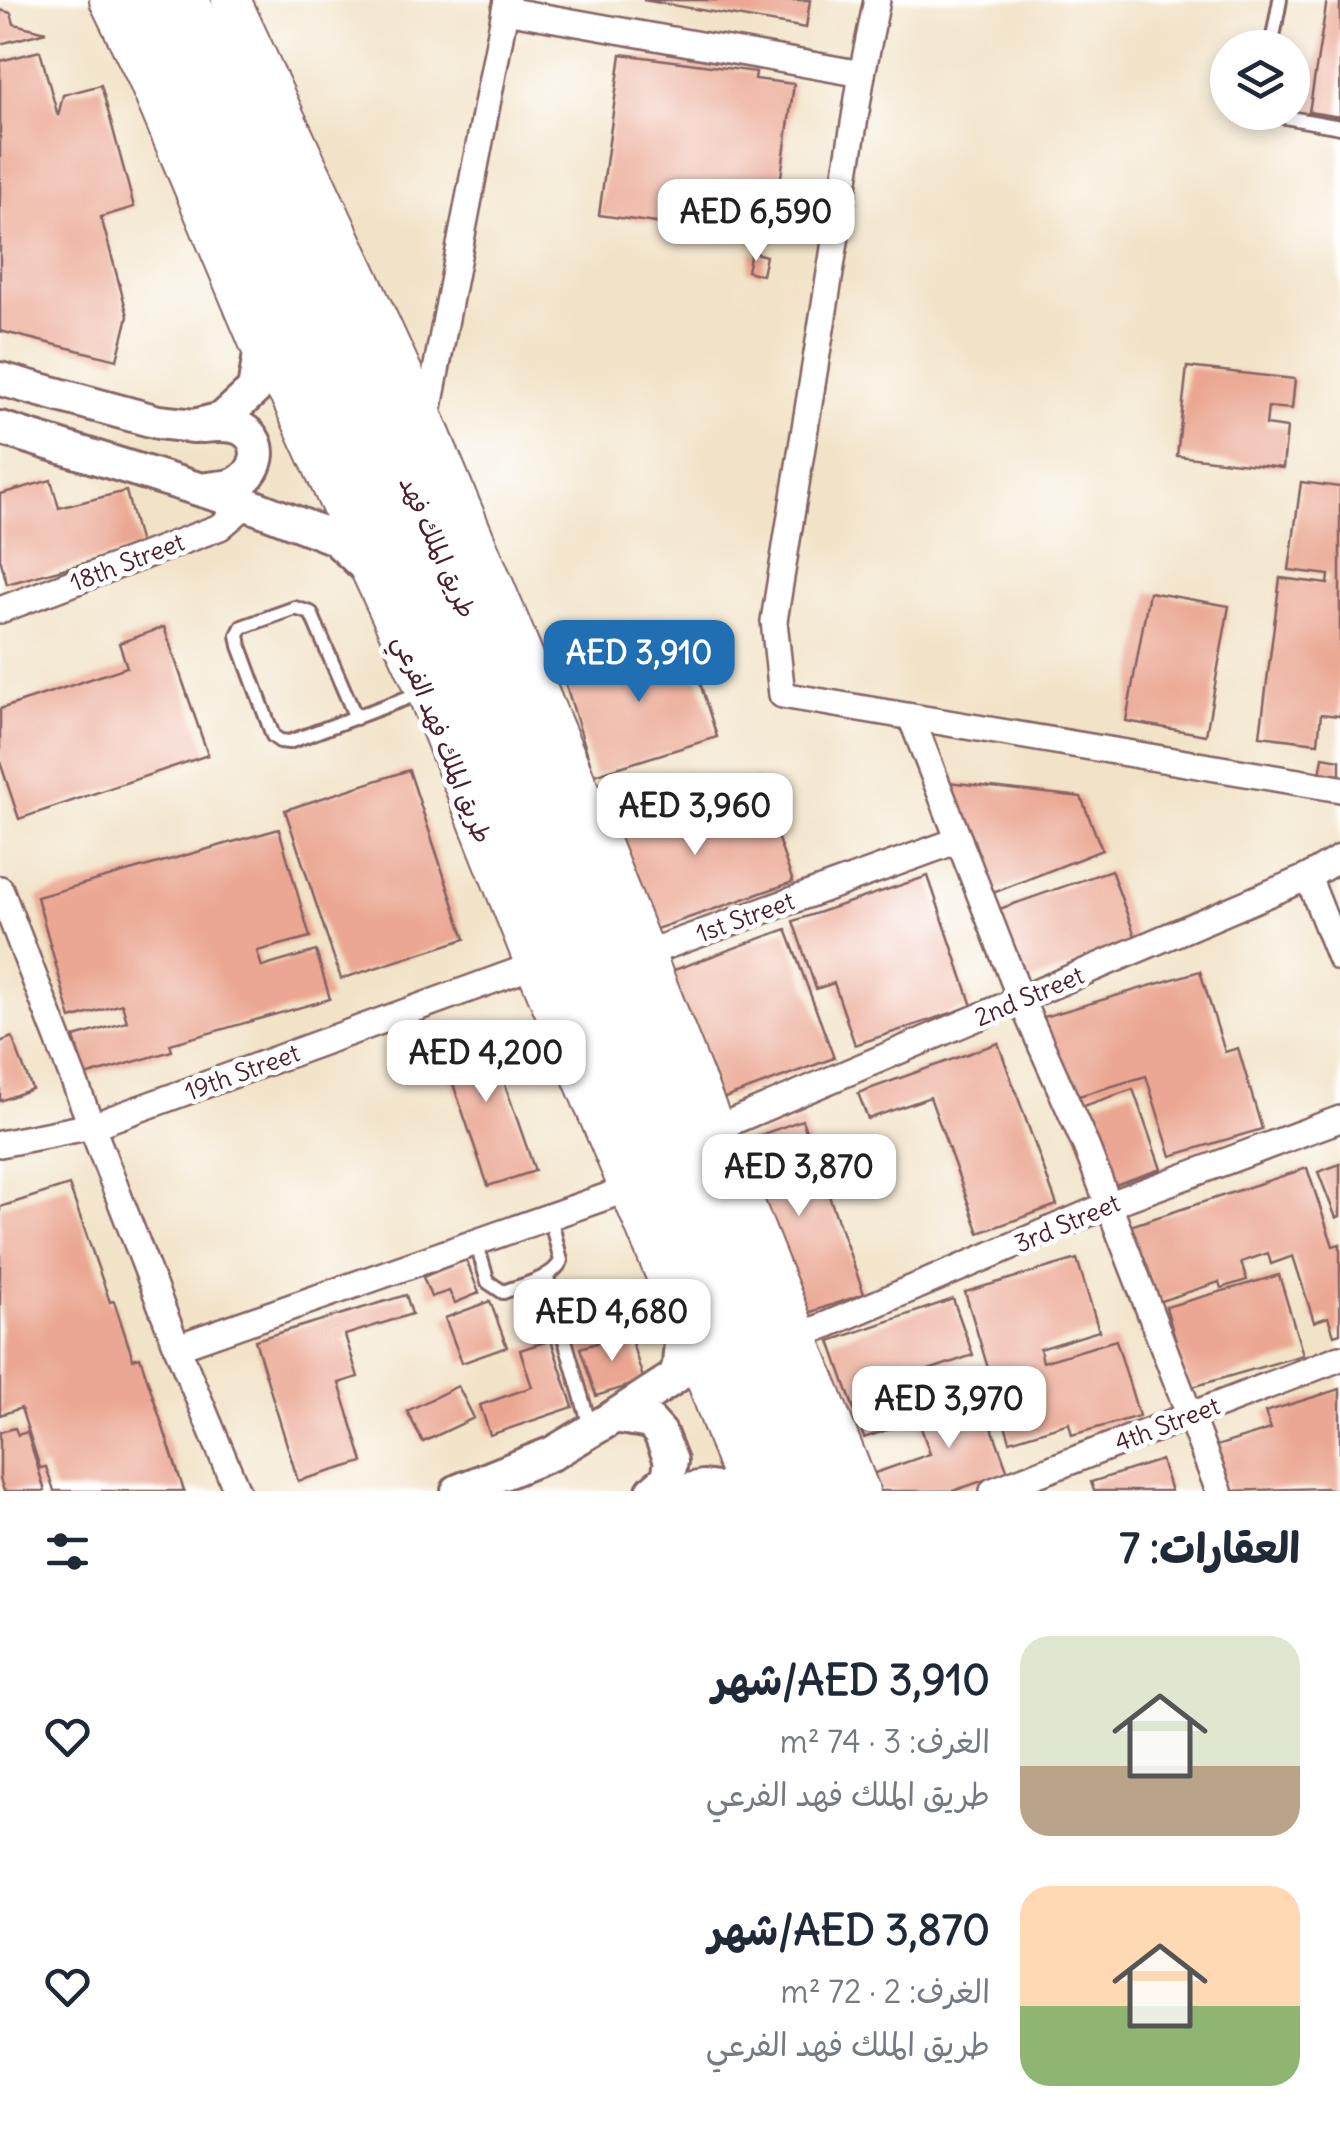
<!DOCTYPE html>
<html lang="ar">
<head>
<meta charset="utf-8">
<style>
	:root { --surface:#fff; --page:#f6f6f7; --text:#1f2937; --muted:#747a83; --accent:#1f6fb2 }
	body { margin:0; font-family:Delius,"Playpen Sans Arabic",sans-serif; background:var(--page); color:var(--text); direction:rtl; height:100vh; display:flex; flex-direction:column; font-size:38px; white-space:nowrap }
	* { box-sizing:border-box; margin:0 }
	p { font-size:32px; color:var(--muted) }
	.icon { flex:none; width:55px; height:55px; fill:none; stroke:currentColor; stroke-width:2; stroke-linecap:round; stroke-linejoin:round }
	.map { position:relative; height:1491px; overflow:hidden; direction:ltr }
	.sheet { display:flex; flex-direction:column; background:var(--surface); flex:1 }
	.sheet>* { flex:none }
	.fabs { position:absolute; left:1210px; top:30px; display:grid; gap:20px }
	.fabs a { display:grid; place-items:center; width:100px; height:100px; border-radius:50%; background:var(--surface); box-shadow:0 5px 15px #0003; font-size:50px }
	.price { position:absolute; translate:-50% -85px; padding:0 22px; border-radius:20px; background:#fff; color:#222; font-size:32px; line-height:65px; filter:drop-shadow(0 2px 5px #0008) }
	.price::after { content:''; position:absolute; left:50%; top:60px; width:30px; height:22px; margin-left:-15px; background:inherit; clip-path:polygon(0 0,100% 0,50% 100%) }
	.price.current { background:var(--accent); color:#fff }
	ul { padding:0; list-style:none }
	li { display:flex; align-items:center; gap:30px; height:250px; padding:0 40px }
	li span { display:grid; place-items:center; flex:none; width:280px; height:200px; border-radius:30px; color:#555 }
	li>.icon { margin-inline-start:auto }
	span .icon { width:120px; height:120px; fill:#fffc; stroke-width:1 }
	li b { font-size:42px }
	h2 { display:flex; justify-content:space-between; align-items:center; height:120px; padding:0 40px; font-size:42px }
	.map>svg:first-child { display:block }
	.building { fill:#eba793 }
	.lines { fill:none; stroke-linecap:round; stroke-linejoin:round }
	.service-casing { stroke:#856462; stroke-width:18 }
	.minor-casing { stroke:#856462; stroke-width:30 }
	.tertiary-casing { stroke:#856462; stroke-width:38 }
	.secondary-casing { stroke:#856462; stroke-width:42 }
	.motorway-casing { stroke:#856462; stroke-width:52 }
	.service { stroke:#fff; stroke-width:12 }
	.minor { stroke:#fff; stroke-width:25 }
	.tertiary { stroke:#fff; stroke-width:32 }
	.secondary { stroke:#fff; stroke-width:38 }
	.motorway { stroke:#fff; stroke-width:48 }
	.labels { text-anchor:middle; stroke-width:10; stroke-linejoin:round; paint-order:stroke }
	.street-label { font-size:25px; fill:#4a1f2b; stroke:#fff }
</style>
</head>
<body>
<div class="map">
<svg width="1340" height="1491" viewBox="0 0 1340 1491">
	<rect width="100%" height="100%" fill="#fff"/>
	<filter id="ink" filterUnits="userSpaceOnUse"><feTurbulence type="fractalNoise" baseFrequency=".01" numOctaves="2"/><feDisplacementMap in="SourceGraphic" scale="20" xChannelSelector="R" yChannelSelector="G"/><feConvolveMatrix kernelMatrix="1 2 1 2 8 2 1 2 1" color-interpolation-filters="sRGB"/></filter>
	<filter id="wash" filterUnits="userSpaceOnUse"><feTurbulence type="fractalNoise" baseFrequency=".0048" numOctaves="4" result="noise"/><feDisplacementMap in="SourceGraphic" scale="40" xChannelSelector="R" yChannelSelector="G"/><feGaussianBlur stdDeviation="2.25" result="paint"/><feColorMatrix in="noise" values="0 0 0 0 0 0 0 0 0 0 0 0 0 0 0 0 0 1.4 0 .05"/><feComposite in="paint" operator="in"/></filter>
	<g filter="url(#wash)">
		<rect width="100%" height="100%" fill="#f2e3c8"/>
		<g id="blocks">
			<g class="building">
				<polygon points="643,0 810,0 806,28"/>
				<polygon points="1327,0 1340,0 1340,117 1309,112"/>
				<polygon points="0,10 11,13 14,24 46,32 0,44"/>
				<polygon points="40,51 58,116 63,95 101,85 134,207 101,217 128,316 117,360 0,331 0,61"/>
				<polygon points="621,54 756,72 755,79 794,84 773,233 720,225 719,232 599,215"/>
				<polygon points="751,252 766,256 762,275 747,271"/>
				<polygon points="1187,367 1295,379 1292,409 1268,407 1266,425 1287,428 1283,468 1177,456"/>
				<polygon points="51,480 59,508 126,491 141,548 7,584 0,558 0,494"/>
				<polygon points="1301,482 1340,487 1340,716 1321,714 1318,743 1260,736 1280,578 1328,584 1329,575 1289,570"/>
				<polygon points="1149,592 1229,606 1206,735 1126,721"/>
				<polygon points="164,627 208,755 19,819 0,762 0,709 127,667 119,643"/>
				<polygon points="685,635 717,737 594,775 562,672"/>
				<polygon points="1323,757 1340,760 1340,778 1320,775"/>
				<polygon points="409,770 465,939 341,979 285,810"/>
				<polygon points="757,779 793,882 633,937 597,833"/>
				<polygon points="930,780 1081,797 1102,850 978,899"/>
				<polygon points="279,829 310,937 257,951 262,967 316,951 330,999 170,1044 172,1051 85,1076 74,1037 127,1022 122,1004 71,1019 37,897"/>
				<polygon points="1111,870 1138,944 1011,988 985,914"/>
				<polygon points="928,876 972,1006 855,1045 834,983 816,989 793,921"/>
				<polygon points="786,929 834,1058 714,1102 666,973"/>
				<polygon points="1200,971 1225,1052 1238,1048 1262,1129 1171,1156 1146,1076 1062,1101 1037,1019"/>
				<polygon points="484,1024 535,1171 488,1186 438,1040"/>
				<polygon points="12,1037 32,1089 0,1101 0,1042"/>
				<polygon points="998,1043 1057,1205 979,1233 930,1097 868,1119 858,1093"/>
				<polygon points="1133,1089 1161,1169 1097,1191 1069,1111"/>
				<polygon points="802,1120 864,1294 796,1317 735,1144"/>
				<polygon points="1340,1164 1340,1216 1336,1218 1318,1172"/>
				<polygon points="1307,1168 1333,1246 1340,1244 1340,1333 1334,1335 1328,1317 1314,1322 1293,1256 1271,1264 1268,1253 1241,1262 1247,1280 1221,1288 1219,1282 1152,1304 1127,1227"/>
				<polygon points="69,1185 110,1302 114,1301 133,1359 140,1357 184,1491 54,1491 46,1467 40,1468 21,1408 0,1415 0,1207"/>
				<polygon points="466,1259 479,1293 455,1303 449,1291 431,1297 423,1277"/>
				<polygon points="1077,1259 1099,1331 1040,1349 1043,1362 1116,1340 1139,1416 1072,1435 1069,1423 1010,1441 965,1292"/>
				<polygon points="1279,1275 1303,1355 1189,1388 1166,1307"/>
				<polygon points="406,1295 412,1314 345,1335 358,1377 339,1383 363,1462 298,1481 255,1340"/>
				<polygon points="953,1299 973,1355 911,1376 921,1404 909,1408 913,1421 864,1438 830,1341"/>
				<polygon points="490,1301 507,1347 462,1363 445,1318"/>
				<polygon points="629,1333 644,1381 596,1396 580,1348"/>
				<polygon points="551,1340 573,1407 490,1435 480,1405 532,1387 520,1350"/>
				<polygon points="458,1386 474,1418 423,1442 407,1411"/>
				<polygon points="1340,1389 1340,1491 1326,1488 1227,1491 1213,1447 1271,1429 1265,1412"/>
				<polygon points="979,1392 1008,1472 953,1491 878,1491 872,1474 930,1454 916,1413"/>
				<polygon points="15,1428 18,1435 27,1432 45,1491 4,1491 0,1479 0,1432"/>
				<polygon points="1161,1460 1171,1491 1094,1491 1091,1482"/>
			</g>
		</g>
	</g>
	<g filter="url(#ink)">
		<use href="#blocks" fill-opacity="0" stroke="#856462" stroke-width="2.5"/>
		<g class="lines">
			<g class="service-casing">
				<g id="service">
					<polyline points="1271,48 1280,0"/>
					<polyline points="1275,112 1279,116 1340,127"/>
					<polyline points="356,718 311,613 295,608 242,627 238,635 240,646 273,736 280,741 289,742 423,692"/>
					<path d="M476,1242L488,1282L503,1292C522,1285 552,1279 561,1261L550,1217"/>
					<polyline points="546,1275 590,1426"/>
				</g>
			</g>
			<g class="minor-casing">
				<g id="minor">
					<polyline points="877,0 862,74 774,621 782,695 1340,789"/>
					<polyline points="505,10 862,74"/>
					<polyline points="426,423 507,0"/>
					<polyline points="0,610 220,527 247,504"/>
					<polyline points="911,717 1021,1000 1086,1146 1219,1491"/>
					<polyline points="1308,877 1340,958"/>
					<polyline points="0,889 177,1347 237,1491"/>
					<polyline points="644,954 959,840"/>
					<polyline points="715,1129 1308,877 1340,858"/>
					<polyline points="0,1144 92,1126 535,965"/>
					<polyline points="798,1337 1108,1205 1340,1119"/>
					<polyline points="177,1347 631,1188"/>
					<polyline points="993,1491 1340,1358"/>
				</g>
			</g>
			<g class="tertiary-casing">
				<g id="tertiary">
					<polyline points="0,379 158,422 194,426 222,419 254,390 261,348"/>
					<path d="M202,426C215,425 230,423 242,429C267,443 258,475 234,485C225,488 212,488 202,490"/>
					<polyline points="0,428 247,504 335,538 366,567"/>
					<polyline points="615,1416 675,1377 679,1365 683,1317"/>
					<polyline points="458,1491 553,1453 615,1416 650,1422 660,1433 671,1461 668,1478 653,1491"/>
					<polyline points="684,1491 703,1487 732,1491"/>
				</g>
			</g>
			<g class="secondary-casing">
				<g id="secondary">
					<polyline points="109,0 147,78 261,348 291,398 426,691 535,965 683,1317 747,1491"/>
					<polyline points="231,0 426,423 567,759 860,1491"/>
				</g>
			</g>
			<g class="motorway-casing">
				<g id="motorway">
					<polyline points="145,0 381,504 734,1344 787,1491"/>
					<polyline points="184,0 414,491 643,1025 832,1491"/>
				</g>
			</g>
			<use href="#service" class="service"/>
			<use href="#minor" class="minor"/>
			<use href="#tertiary" class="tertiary"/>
			<use href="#secondary" class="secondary"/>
			<use href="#motorway" class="motorway"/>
		</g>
	</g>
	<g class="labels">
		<g class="street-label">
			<text transform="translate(438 547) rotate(66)" y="9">طريق الملك فهد</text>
			<text transform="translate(127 562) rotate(-21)" y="9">18th Street</text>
			<text transform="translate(443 739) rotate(68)" y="9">طريق الملك فهد الفرعي</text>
			<text transform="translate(745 917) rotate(-20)" y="9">1st Street</text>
			<text transform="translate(1029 996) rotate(-23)" y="9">2nd Street</text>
			<text transform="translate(242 1072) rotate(-20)" y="9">19th Street</text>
			<text transform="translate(1067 1223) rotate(-23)" y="9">3rd Street</text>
			<text transform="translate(1167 1424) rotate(-21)" y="9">4th Street</text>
		</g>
	</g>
</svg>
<div class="fabs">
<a><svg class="icon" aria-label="layers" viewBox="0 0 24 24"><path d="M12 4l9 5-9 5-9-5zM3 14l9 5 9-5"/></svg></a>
</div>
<b class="price" style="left:756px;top:264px">AED 6,590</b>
<b class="price current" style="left:639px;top:705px">AED 3,910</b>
<b class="price" style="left:695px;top:858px">AED 3,960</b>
<b class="price" style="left:486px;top:1105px">AED 4,200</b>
<b class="price" style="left:799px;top:1219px">AED 3,870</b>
<b class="price" style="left:612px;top:1364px">AED 4,680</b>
<b class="price" style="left:949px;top:1451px">AED 3,970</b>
</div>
<section class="sheet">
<h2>العقارات: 7<svg class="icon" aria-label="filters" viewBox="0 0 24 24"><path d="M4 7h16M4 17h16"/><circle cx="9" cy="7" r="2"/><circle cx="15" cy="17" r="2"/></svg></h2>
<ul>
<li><span style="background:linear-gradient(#dfe7d0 65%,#b9a48a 0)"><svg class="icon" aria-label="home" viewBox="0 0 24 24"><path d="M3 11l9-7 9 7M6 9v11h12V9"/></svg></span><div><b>AED 3,910/شهر</b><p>الغرف: 3 · 74 m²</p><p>طريق الملك فهد الفرعي</p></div><svg class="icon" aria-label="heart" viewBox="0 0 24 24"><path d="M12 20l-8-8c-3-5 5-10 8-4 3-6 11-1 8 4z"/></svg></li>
<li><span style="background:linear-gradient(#ffd9b3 60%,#8fb573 0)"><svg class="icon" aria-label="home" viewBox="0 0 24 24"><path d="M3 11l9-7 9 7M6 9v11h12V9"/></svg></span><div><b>AED 3,870/شهر</b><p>الغرف: 2 · 72 m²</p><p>طريق الملك فهد الفرعي</p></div><svg class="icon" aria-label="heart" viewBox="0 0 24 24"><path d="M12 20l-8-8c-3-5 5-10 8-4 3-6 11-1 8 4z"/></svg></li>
</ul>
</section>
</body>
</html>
